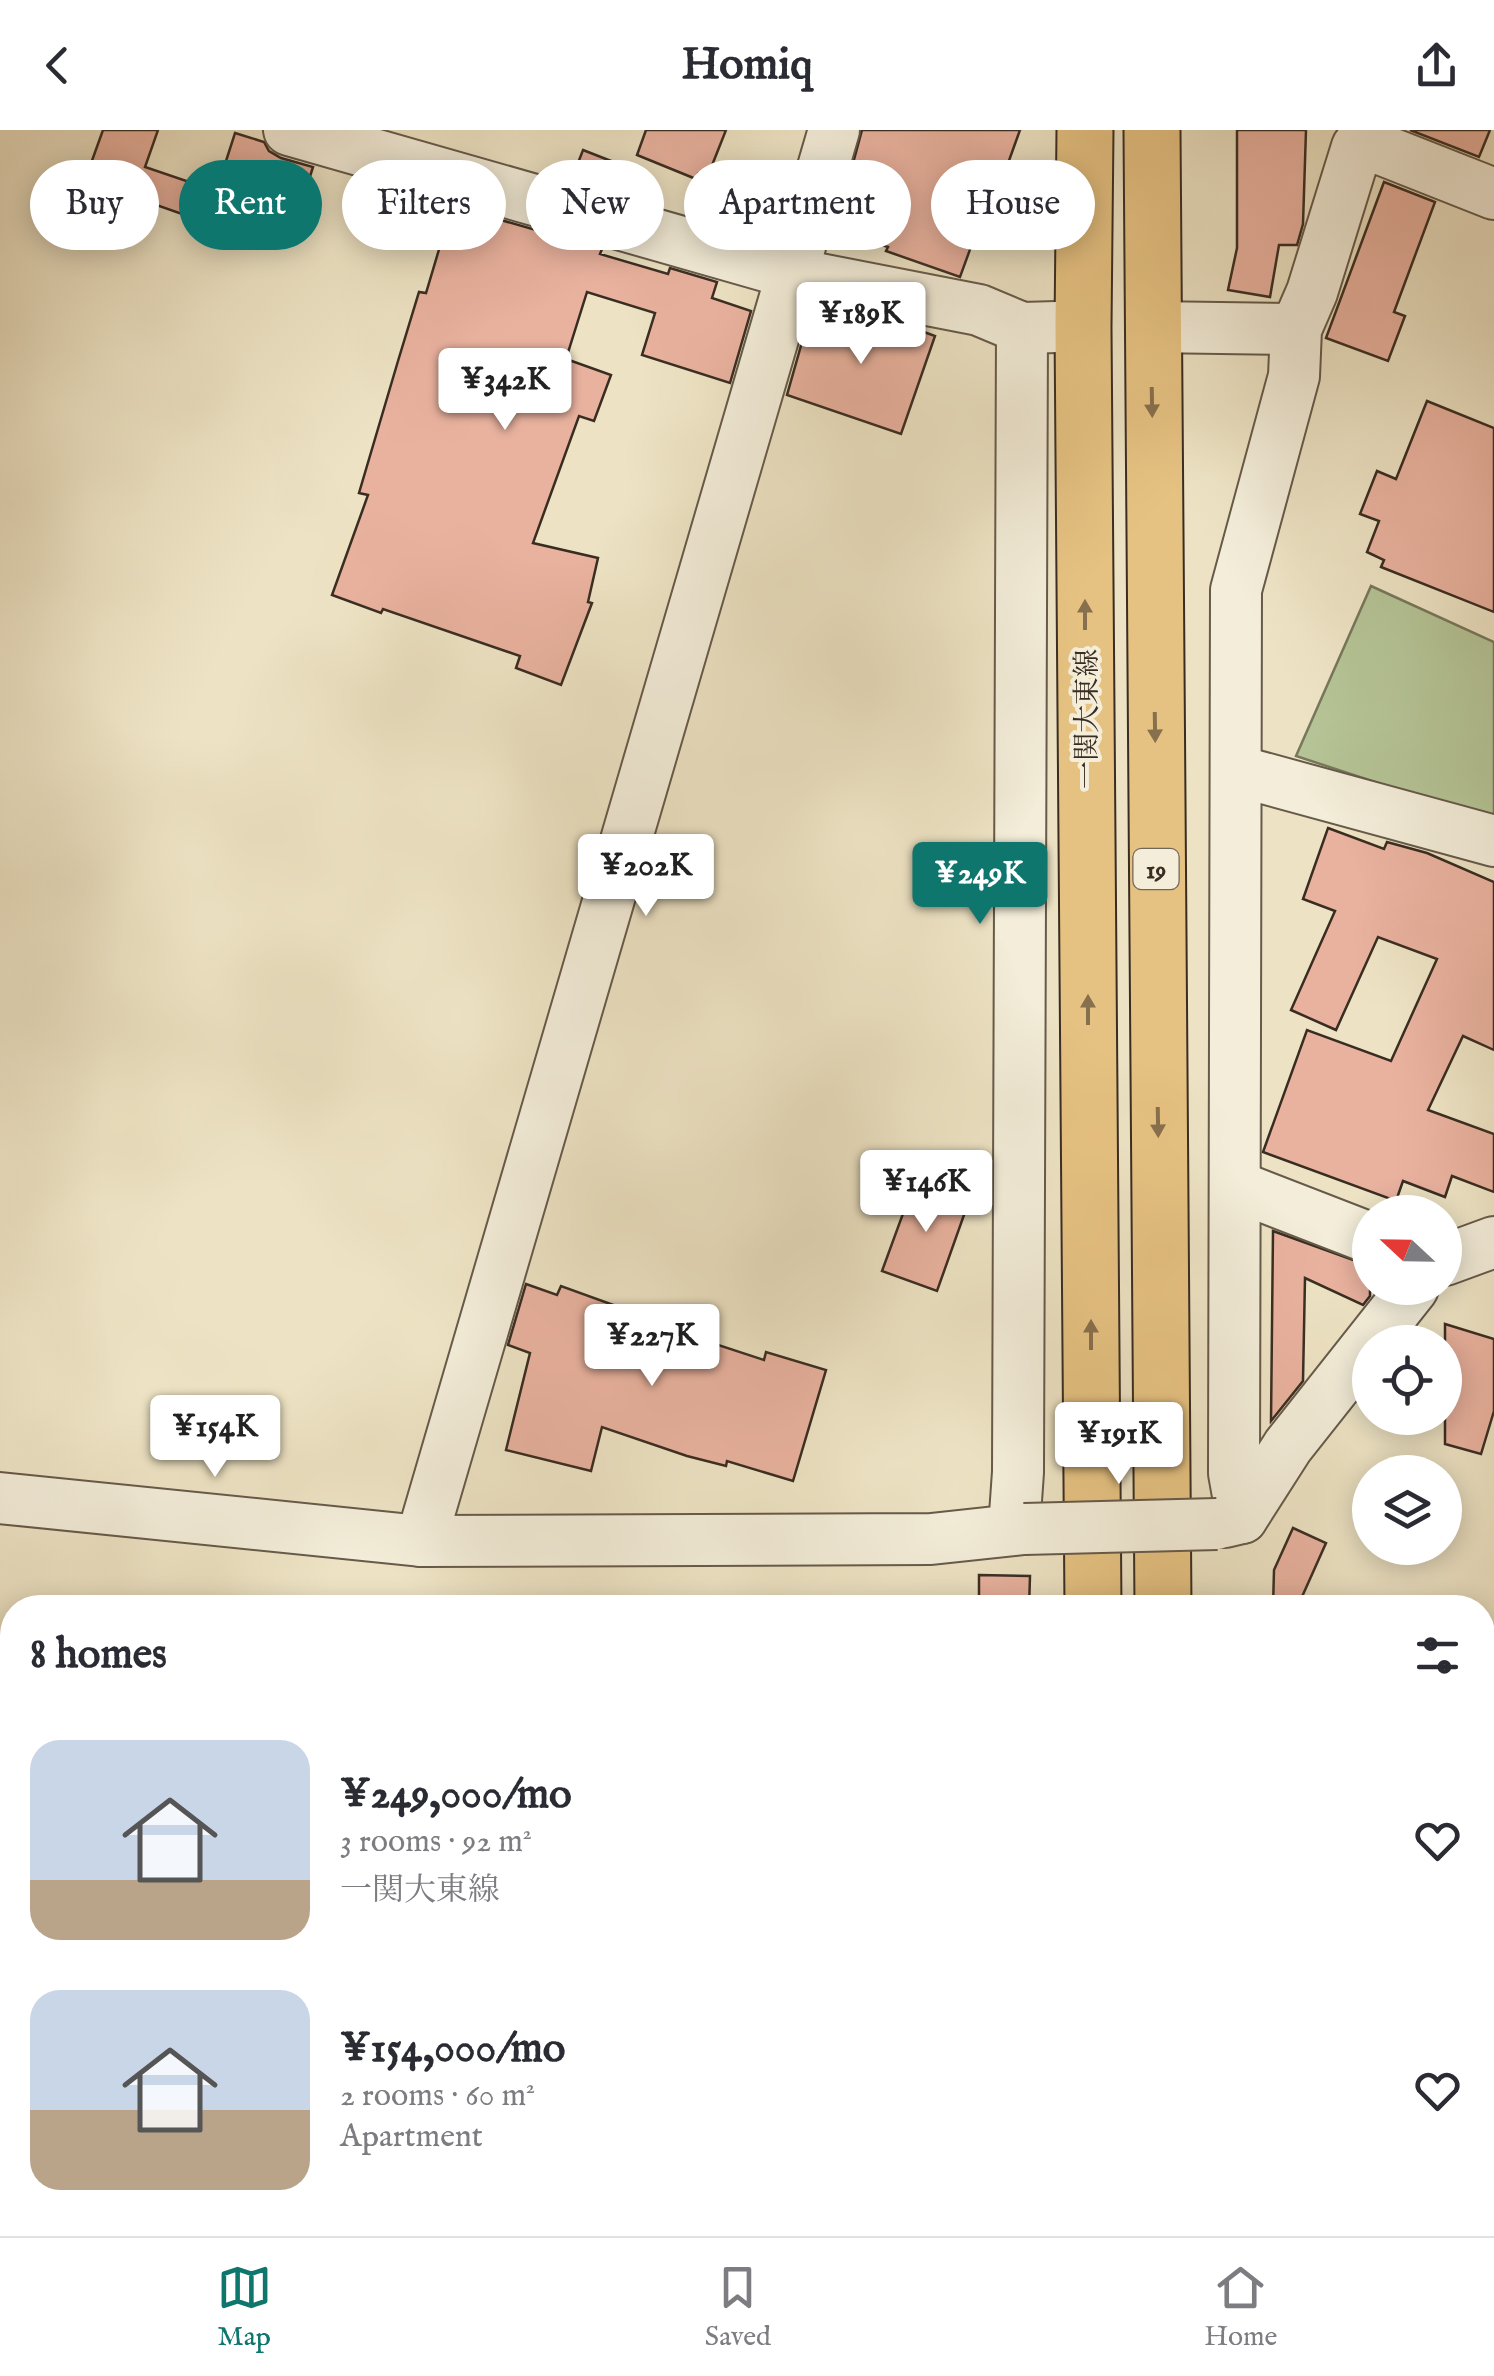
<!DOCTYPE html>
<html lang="en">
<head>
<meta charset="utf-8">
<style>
	:root { --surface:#fff; --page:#f2f2f3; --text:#2b2b33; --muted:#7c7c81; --line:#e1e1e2; --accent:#0f766e }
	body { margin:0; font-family:"IM FELL English","Noto Serif JP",serif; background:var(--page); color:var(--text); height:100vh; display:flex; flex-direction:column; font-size:38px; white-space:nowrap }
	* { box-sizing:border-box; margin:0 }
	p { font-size:32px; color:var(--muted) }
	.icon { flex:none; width:55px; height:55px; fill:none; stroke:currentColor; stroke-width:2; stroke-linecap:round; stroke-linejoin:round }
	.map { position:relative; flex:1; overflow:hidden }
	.details { position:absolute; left:0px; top:1465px; width:1495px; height:642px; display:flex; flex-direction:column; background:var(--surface); border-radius:40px 40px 0 0; box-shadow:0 5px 25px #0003 }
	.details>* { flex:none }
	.banner { position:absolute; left:30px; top:30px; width:1435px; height:90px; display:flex; gap:20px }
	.needle { width:65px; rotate:292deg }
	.tools { position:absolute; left:1352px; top:1065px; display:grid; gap:20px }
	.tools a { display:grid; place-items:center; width:110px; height:110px; border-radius:50%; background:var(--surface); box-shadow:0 5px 25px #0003; font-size:50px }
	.price { position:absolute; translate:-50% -85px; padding:0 22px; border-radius:10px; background:#fff; color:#222; font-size:32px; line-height:65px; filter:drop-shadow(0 2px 5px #0008) }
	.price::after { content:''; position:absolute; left:50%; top:60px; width:30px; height:22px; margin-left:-15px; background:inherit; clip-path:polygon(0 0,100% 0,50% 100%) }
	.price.active { background:var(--accent); color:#fff }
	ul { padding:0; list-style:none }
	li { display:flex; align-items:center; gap:30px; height:250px; padding:0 30px }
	li span { display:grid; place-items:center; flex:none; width:280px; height:200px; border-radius:30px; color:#555 }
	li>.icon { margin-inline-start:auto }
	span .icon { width:120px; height:120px; fill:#fffc; stroke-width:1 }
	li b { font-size:42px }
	h2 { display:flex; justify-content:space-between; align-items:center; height:120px; padding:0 30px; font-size:42px }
	.pill { padding:0 35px; border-radius:45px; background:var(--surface); box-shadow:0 5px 25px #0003; font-size:35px; line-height:90px }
	.pill.active { background:var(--accent); color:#fff }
	header { display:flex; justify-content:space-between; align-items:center; height:130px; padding:0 30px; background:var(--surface); font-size:45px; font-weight:700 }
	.dock { display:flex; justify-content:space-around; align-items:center; height:140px; border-top:2px solid var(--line); background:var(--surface); font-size:28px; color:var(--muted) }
	.dock a { display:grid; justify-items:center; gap:5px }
	.dock .active { color:var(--accent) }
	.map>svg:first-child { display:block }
	.green { fill:#b5c496; stroke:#77785c; stroke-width:2.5 }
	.building { fill:#e9b29f; stroke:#392d22; stroke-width:2.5 }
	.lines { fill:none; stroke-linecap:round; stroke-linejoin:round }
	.street-casing { stroke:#665a4a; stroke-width:54 }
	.primary-casing { stroke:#392d22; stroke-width:59 }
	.street { stroke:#f3edd9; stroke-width:50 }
	.primary { stroke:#e6c282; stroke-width:55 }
	.rail { stroke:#392d22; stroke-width:8; stroke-dasharray:18 18; stroke-linecap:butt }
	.street-bridge-casing { stroke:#665a4a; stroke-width:54; stroke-linecap:butt }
	.street-bridge { stroke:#f3edd9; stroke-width:50 }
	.oneway { fill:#87704d }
	.labels { text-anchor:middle; stroke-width:8; stroke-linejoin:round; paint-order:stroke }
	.shield { fill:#f3edd9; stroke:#716759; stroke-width:2.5 }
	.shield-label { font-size:25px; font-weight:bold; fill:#392d22 }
	.street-label { font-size:28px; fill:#392d22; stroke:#f3edd9 }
</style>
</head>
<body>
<header><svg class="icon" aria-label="back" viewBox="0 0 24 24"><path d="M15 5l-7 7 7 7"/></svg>Homiq<svg class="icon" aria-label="share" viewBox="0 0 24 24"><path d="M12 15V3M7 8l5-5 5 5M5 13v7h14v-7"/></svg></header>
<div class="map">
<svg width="1494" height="2106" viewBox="0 0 1494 2106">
	<rect width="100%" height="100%" fill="#ede3c4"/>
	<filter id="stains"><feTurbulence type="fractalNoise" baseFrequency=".002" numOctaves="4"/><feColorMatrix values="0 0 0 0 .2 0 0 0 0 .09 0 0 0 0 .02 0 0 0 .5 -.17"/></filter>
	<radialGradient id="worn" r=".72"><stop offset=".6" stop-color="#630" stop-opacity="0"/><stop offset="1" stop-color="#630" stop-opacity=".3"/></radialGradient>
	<polygon class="green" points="1371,456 1494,512 1494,691 1296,626"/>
	<g class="building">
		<polygon points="103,0 158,0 145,37 210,59 199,90 85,50"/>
		<polygon points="646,0 726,0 707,48 698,44 696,49 637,25"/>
		<polygon points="862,0 1020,0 1006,39 1000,37 960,147 886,121 888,117 835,100"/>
		<polygon points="1237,0 1306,0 1303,94 1297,115 1279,115 1270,167 1228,160 1237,118"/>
		<polygon points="1410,0 1490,0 1479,27"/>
		<polygon points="235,3 264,12 269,21 281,28 313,37 288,116 207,90"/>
		<polygon points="583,20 634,40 623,65 571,51"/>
		<polygon points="1384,52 1435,72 1394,182 1405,186 1388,231 1326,208"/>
		<polygon points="452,76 602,119 600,124 668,144 670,138 717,152 712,168 751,181 730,253 642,225 655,183 587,162 566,229 611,245 594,291 579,286 533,413 598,428 588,472 592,473 561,555 516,538 520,526 383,479 381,483 332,465 368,365 359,363 398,231 419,162 426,163"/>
		<polygon points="812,177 905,195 935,206 901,304 787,265"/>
		<polygon points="1427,271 1494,298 1494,482 1381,437 1384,430 1367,422 1379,391 1360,384 1377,341 1396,349"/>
		<polygon points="1328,698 1384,719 1387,712 1427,723 1494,752 1494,920 1463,906 1428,980 1494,1004 1494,1062 1452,1046 1445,1067 1403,1051 1396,1071 1263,1022 1307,900 1391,931 1437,829 1378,807 1336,900 1291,880 1335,781 1303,769"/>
		<polygon points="916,1048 970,1068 937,1161 882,1141"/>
		<polygon points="1273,1101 1370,1136 1370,1166 1363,1175 1305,1148 1303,1251 1271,1291"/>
		<polygon points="526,1154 557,1165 561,1156 641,1185 639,1189 764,1230 766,1222 826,1240 793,1351 727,1331 726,1336 687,1326 602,1297 591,1341 506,1320 530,1223 508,1215"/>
		<polygon points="1445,1194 1494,1209 1494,1281 1481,1324 1445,1314"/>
		<polygon points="1293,1398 1326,1413 1297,1478 1273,1478 1274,1440"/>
		<polygon points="979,1445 1030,1446 1029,1478 979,1478"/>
	</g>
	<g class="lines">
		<g class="street-casing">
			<g id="street">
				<polyline points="289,0 794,144 979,180 1022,198 1057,197"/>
				<polyline points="1151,197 1296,199"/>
				<polyline points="1238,641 1494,711"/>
				<polyline points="1236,1056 1370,1108"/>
				<polyline points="1445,1130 1494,1112"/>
				<polyline points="0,1368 421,1411 931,1409 1024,1399"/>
				<polyline points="1242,1388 1234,1343 1236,460 1294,246 1296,199 1312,162 1357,17 1375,17 1494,64"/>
				<polyline points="1225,1392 1242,1388 1288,1316 1413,1158"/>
				<polyline points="1014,1399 1018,1342 1022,198"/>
				<polyline points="421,1411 834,0"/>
				<polyline points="0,1631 12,1632"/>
				<polyline points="1482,1746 1494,1748"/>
				<polyline points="0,1888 12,1891"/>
				<polyline points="220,2106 223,2095"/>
				<polyline points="594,2106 598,2095"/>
				<polyline points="1034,2106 1034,2095"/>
				<polyline points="1207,2106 1207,2095"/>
			</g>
		</g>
		<g class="primary-casing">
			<g id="primary">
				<polyline points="1085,0 1083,197 1093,1478"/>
				<polyline points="1152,0 1163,1478"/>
				<polyline points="1084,2106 1085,2095"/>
				<polyline points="1141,2106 1141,2095"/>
			</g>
		</g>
		<use href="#street" class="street"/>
		<use href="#primary" class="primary"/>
		<g class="rail">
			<polyline points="0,1511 12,1512"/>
			<polyline points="0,1552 12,1553"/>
			<polyline points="1482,1628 1494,1629"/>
			<polyline points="1482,1687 1494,1688"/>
		</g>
		<g class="street-bridge-casing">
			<polyline id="street-bridge" points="1024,1399 1217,1394"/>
		</g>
		<use href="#street-bridge" class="street-bridge"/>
	</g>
	<defs><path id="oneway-solid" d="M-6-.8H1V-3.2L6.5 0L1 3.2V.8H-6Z" transform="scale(2.5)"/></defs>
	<g class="oneway">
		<use href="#oneway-solid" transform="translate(1152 272) rotate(89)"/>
		<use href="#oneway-solid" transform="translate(1085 485) rotate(-90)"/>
		<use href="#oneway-solid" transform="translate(1155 597) rotate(89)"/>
		<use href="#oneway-solid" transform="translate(1088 880) rotate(-90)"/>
		<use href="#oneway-solid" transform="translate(1158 992) rotate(89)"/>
		<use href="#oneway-solid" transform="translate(1091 1205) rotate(-90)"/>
	</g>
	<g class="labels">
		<rect class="shield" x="1133.5" y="719" width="45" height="40" rx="8"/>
		<g class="shield-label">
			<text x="1156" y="748">19</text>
		</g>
		<g class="street-label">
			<text transform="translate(1086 589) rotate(-90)" y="10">一関大東線</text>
		</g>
	</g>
	<rect width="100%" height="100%" filter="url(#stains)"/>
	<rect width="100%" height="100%" fill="url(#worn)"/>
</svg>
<div class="tools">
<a><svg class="needle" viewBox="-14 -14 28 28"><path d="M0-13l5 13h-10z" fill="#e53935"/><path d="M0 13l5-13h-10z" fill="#7c7c81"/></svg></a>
<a><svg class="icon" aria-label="locate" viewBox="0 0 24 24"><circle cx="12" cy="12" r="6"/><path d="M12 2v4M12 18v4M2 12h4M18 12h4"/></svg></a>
<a><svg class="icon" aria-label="layers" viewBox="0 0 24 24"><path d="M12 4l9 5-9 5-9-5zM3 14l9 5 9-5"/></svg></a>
</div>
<b class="price" style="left:861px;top:237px">¥189K</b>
<b class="price" style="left:505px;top:303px">¥342K</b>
<b class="price" style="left:646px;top:789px">¥202K</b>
<b class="price active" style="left:980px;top:797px">¥249K</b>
<b class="price" style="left:926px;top:1105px">¥146K</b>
<b class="price" style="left:652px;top:1259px">¥227K</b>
<b class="price" style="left:215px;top:1350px">¥154K</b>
<b class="price" style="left:1119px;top:1357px">¥191K</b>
<div class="banner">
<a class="pill">Buy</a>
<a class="pill active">Rent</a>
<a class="pill">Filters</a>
<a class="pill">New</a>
<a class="pill">Apartment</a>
<a class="pill">House</a>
</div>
<section class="details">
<h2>8 homes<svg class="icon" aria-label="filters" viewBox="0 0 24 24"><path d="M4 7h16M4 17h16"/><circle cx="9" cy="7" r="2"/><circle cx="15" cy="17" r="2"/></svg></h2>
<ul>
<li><span style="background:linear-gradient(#c9d6e8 70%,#b9a48a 0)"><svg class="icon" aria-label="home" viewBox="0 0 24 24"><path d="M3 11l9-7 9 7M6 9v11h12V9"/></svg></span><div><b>¥249,000/mo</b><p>3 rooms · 92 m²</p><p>一関大東線</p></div><svg class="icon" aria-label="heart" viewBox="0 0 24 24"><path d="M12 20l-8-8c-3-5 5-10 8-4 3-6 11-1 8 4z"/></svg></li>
<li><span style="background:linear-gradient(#c9d6e8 60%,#b9a48a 0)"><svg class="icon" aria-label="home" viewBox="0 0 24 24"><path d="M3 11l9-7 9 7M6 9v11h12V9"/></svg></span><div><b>¥154,000/mo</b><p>2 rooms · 60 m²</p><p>Apartment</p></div><svg class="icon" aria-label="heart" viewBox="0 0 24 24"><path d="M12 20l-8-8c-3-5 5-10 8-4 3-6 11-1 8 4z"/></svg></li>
</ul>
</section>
</div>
<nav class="dock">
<a class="active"><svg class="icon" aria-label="map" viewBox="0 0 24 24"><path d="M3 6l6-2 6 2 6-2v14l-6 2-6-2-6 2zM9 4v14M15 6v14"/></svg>Map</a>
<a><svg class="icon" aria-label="saved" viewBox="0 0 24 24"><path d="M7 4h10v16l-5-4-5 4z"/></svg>Saved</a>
<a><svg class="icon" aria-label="home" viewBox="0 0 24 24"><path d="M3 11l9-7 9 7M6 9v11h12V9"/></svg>Home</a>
</nav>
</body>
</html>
